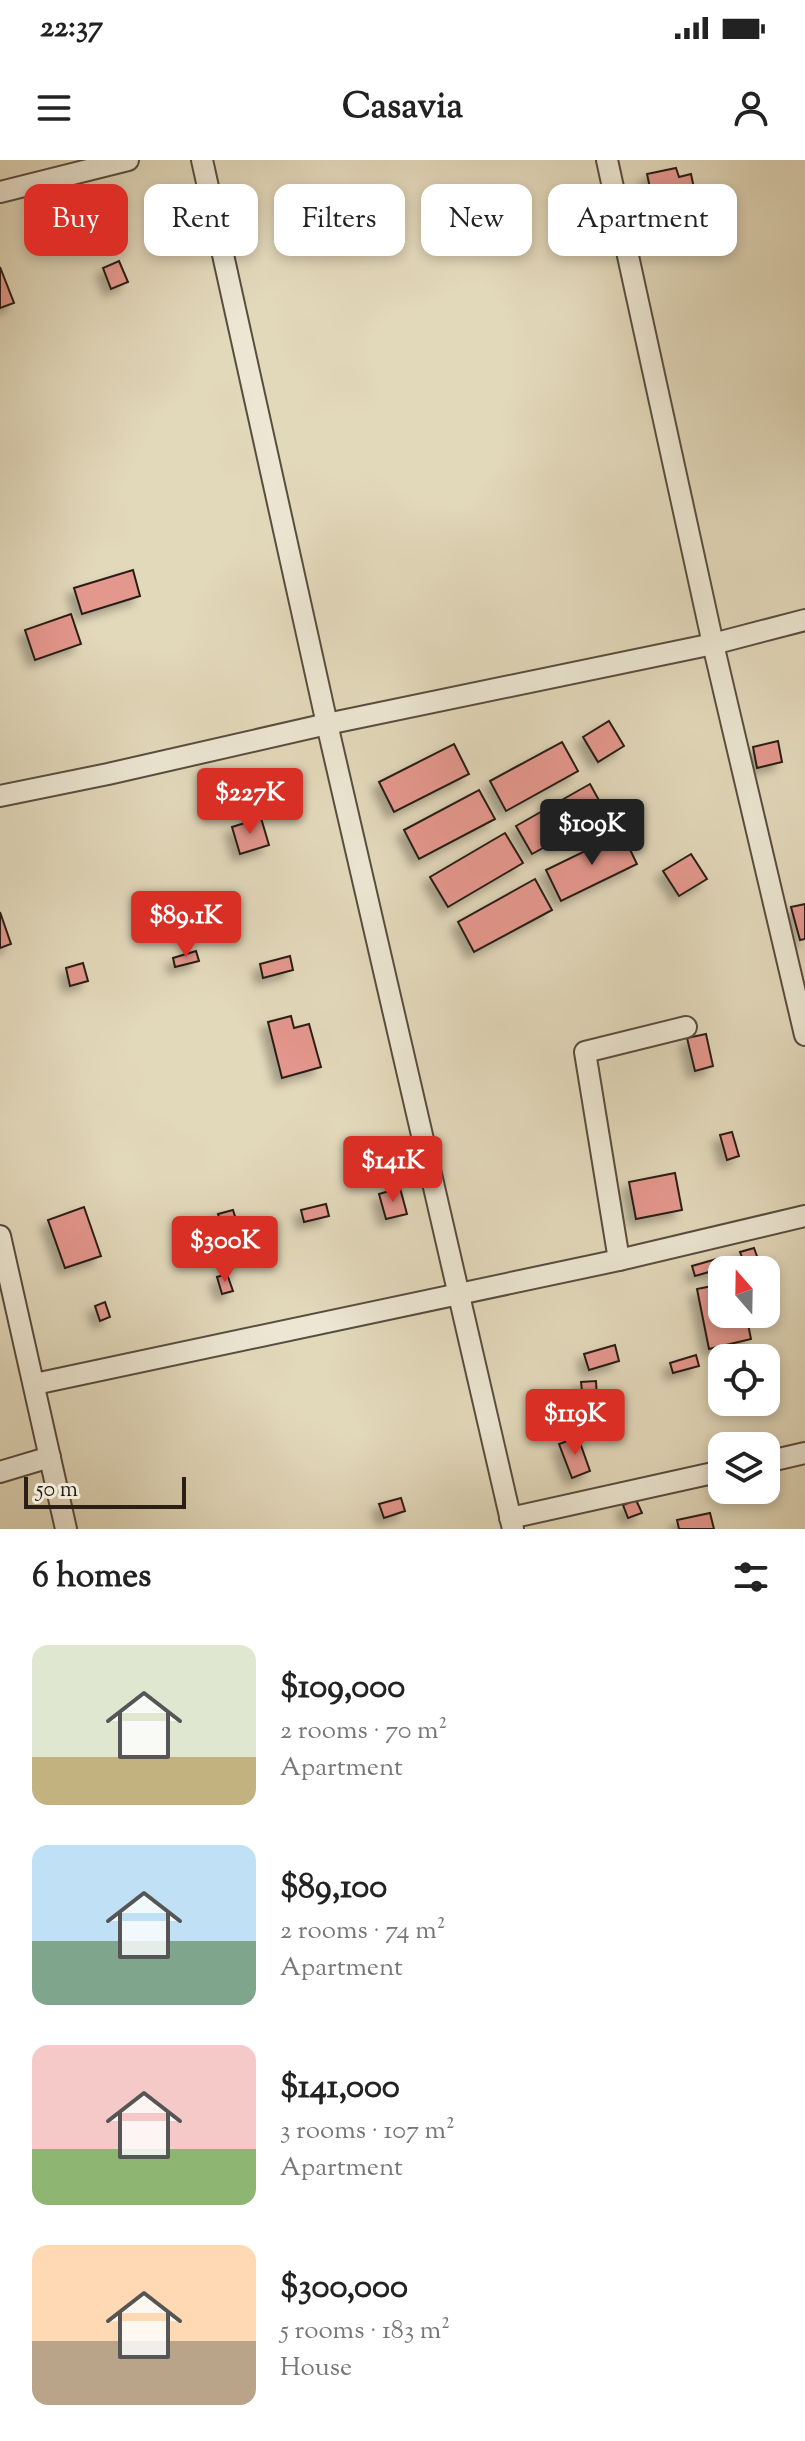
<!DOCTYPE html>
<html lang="en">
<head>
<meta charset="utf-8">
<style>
	:root { --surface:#fff; --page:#f2f2f2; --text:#222; --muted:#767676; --accent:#d93025 }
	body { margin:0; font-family:"Sorts Mill Goudy",serif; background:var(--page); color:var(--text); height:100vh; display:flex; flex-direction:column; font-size:30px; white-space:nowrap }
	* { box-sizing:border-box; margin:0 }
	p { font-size:26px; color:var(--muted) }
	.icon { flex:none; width:44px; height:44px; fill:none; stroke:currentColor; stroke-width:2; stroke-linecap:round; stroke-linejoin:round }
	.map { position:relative; height:1369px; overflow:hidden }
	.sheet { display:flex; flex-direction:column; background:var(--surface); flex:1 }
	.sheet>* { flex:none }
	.guide { position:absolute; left:24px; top:24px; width:758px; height:72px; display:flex; gap:16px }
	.needle { width:52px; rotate:340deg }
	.buttons { position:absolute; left:708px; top:1096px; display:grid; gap:16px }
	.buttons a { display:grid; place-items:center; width:72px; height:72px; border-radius:16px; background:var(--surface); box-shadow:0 4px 12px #0003; font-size:40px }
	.scale { position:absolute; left:24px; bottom:20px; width:162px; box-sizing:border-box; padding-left:8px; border:4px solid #2a1f15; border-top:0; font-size:22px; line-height:28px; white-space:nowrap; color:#2a1f15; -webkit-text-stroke:6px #ece6d2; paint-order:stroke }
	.price { position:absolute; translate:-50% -68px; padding:0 18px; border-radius:8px; background:var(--accent); color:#fff; font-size:26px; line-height:52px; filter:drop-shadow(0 2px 4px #0008) }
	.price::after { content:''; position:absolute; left:50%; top:48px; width:24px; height:18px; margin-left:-12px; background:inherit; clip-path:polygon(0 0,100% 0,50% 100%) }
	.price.on { background:#222; color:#fff }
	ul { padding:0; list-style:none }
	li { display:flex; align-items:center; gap:24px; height:200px; padding:0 32px }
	li span { display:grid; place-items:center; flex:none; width:224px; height:160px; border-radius:16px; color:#555 }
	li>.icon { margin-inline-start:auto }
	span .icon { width:96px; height:96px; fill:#fffc; stroke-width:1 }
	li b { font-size:34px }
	h2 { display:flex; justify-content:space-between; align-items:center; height:96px; padding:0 32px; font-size:34px }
	.chip { padding:0 28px; border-radius:16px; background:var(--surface); box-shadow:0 4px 12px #0003; font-size:28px; line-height:72px }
	.chip.on { background:var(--accent); color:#fff }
	.status { display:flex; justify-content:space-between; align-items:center; height:56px; padding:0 40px; background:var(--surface); direction:ltr }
	.status svg { height:22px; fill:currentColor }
	header { display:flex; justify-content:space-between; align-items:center; height:104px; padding:0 32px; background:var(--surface); font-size:36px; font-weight:800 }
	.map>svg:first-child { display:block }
	.building { fill:#e4978d; stroke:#2a1f15; stroke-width:2; filter:url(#shadow) }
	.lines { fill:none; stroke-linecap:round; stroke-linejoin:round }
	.street-casing { stroke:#584d3e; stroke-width:24 }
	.street { stroke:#ece6d2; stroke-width:20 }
</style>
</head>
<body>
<div class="status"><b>22:37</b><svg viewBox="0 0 49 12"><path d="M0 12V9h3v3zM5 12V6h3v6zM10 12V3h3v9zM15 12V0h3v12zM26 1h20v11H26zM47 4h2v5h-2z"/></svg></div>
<header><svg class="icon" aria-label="menu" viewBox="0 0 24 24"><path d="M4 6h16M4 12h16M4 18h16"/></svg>Casavia<svg class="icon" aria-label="person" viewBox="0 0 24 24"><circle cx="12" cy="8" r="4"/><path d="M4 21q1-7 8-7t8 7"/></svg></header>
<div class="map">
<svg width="805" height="1369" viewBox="0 0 805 1369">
	<defs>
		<filter id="shadow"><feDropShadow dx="-7" dy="7" stdDeviation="4" flood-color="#0004"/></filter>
	</defs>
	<rect width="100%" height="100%" fill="#e2d8ba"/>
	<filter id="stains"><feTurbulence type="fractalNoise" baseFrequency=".0025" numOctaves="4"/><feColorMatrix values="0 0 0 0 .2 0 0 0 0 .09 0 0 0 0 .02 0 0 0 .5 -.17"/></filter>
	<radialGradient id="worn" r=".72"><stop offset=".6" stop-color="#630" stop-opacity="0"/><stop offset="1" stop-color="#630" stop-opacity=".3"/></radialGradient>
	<g class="building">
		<polygon points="676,8 679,17 691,14 695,33 653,42 647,14"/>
		<polygon points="119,101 128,122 111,129 103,108"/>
		<polygon points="0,107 14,143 0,148"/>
		<polygon points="133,410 140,436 82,454 74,428"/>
		<polygon points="71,454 81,484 35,500 25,470"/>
		<polygon points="609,561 624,586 598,602 583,577"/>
		<polygon points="778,581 782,602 757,608 753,587"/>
		<polygon points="562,582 578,611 506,651 490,621"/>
		<polygon points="454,584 469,614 394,652 379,622"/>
		<polygon points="590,624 606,653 532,694 516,666"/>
		<polygon points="479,630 495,659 419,699 404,670"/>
		<polygon points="261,658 269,685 240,694 232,667"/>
		<polygon points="505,673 523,703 448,747 430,717"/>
		<polygon points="622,673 637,704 561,741 546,710"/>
		<polygon points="691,694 707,719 679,736 663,711"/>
		<polygon points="535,719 552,750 474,792 458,762"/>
		<polygon points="805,744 805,779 800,780 791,747"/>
		<polygon points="0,752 11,784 0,788"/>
		<polygon points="196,791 199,801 175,807 173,798"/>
		<polygon points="290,796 293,810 263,818 260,804"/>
		<polygon points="83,803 88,821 70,826 66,808"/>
		<polygon points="291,856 294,868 309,864 321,907 282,918 268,862"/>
		<polygon points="706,874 713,906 695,911 687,878"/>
		<polygon points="732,972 739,996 727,1000 720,975"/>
		<polygon points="675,1013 682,1050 636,1059 629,1022"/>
		<polygon points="400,1028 407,1054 386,1059 379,1034"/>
		<polygon points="326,1044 329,1056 304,1062 301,1050"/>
		<polygon points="84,1047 101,1096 65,1108 48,1060"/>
		<polygon points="233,1050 243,1082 228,1086 218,1054"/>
		<polygon points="754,1088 762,1110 747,1110 740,1092"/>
		<polygon points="720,1098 723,1108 695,1116 692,1106"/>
		<polygon points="227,1114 233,1131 222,1134 217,1117"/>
		<polygon points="722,1124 722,1154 746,1154 751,1179 709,1189 697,1129"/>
		<polygon points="105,1142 110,1157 100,1161 95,1146"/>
		<polygon points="615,1185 619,1201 589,1210 584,1194"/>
		<polygon points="696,1195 699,1206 673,1213 670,1203"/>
		<polygon points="596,1221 597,1239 583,1240 581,1222"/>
		<polygon points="578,1277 590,1311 572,1318 559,1284"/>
		<polygon points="401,1338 405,1351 384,1358 379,1344"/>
		<polygon points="636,1340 642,1353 628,1358 623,1345"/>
		<polygon points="710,1353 714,1369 679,1369 677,1360"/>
	</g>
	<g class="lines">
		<g class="street-casing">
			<g id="street">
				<polyline points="202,0 327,564 513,1369"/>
				<polyline points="607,0 713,484 805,875"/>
				<polyline points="0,32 128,0"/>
				<polyline points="0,636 108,614 327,564 713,484 805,460"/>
				<polyline points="0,1076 66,1369"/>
				<polyline points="619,1100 585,892 686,867"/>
				<polyline points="35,1224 619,1100 805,1056"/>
				<polyline points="766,1302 805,1293"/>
				<polyline points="0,1312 50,1297"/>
				<polyline points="510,1358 722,1311"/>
			</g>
		</g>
		<use href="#street" class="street"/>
	</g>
	<rect width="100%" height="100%" filter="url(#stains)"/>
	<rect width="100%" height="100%" fill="url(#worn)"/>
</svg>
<div class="buttons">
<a><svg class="needle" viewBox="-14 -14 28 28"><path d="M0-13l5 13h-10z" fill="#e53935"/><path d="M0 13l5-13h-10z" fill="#767676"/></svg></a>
<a><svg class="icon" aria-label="locate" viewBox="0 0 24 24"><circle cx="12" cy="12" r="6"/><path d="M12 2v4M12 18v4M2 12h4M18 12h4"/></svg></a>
<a><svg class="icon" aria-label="layers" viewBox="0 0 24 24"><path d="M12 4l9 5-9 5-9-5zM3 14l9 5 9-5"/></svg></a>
</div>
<div class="scale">50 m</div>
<b class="price" style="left:250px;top:676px">$227K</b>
<b class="price on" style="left:592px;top:707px">$109K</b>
<b class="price" style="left:186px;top:799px">$89.1K</b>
<b class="price" style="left:393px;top:1044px">$141K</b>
<b class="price" style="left:225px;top:1124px">$300K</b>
<b class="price" style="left:575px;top:1297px">$119K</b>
<div class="guide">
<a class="chip on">Buy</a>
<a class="chip">Rent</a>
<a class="chip">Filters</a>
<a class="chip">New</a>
<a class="chip">Apartment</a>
</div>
</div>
<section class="sheet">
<h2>6 homes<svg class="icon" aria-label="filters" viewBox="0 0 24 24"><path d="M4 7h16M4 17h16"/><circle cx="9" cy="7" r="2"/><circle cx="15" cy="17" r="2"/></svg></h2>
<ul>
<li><span style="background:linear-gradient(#dfe7d0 70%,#c2b280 0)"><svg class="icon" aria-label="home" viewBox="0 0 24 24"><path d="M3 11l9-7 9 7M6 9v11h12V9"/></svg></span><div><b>$109,000</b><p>2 rooms · 70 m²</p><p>Apartment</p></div></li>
<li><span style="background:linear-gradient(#bfe0f5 60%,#7fa58c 0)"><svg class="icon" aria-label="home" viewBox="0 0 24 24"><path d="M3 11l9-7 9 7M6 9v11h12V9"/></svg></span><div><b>$89,100</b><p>2 rooms · 74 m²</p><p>Apartment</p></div></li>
<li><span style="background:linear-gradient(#f6c9c9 65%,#8fb573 0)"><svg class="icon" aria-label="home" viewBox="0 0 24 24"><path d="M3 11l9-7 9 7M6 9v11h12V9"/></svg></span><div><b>$141,000</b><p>3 rooms · 107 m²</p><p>Apartment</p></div></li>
<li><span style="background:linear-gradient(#ffd9b3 60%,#b9a48a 0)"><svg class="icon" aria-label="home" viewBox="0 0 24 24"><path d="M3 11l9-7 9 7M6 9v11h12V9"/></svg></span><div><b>$300,000</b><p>5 rooms · 183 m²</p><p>House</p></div></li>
</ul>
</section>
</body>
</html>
